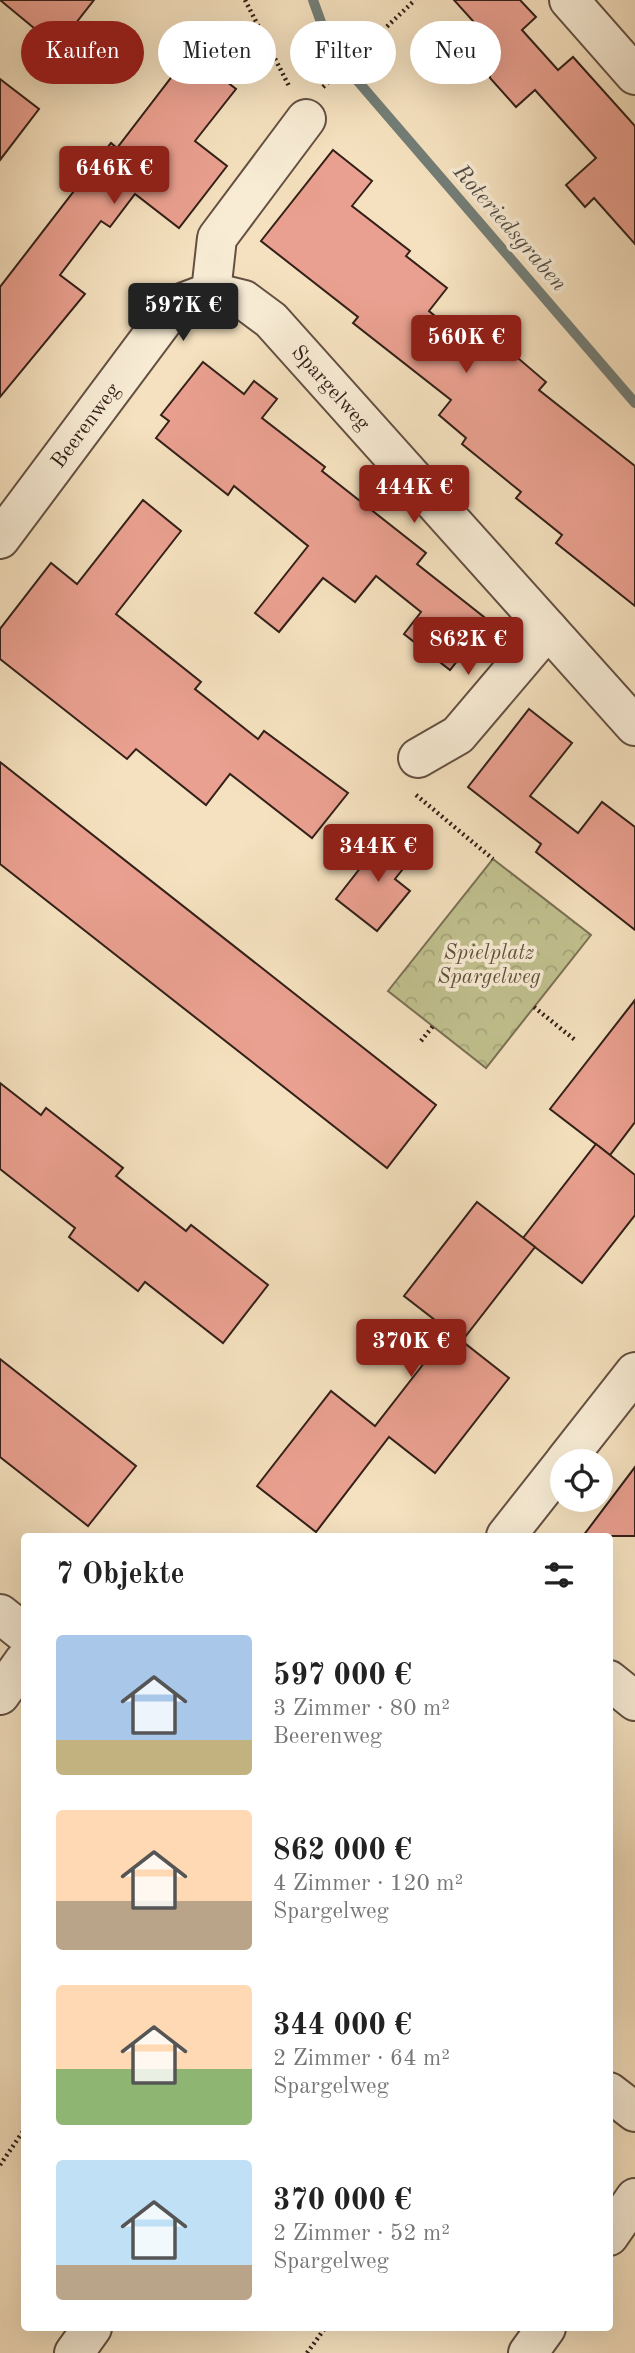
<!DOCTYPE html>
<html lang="de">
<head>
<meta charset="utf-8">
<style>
	:root { --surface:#fff; --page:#f2f2f2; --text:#222; --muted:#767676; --accent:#8f2418 }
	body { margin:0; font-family:"Old Standard TT",serif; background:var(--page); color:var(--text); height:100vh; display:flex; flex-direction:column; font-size:26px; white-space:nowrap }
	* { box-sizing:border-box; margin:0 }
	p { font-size:23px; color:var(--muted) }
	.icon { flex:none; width:38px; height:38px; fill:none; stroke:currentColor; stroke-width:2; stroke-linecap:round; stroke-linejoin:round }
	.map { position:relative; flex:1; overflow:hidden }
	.panel { position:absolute; left:21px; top:1533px; width:592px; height:798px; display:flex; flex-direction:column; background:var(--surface); border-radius:7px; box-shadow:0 7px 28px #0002 }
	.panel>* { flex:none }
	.banner { position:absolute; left:21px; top:21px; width:593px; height:63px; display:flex; gap:14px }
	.controls { position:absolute; left:550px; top:1449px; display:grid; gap:14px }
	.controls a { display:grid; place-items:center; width:63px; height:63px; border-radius:50%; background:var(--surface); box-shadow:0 7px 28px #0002; font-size:35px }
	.price { position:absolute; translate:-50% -60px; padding:0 16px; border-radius:7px; background:var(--accent); color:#fff; font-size:23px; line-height:46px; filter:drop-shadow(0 2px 4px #0008) }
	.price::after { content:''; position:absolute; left:50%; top:42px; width:21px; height:16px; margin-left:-10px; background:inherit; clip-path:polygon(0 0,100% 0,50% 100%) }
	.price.selected { background:#222; color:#fff }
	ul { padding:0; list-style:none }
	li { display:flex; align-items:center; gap:21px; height:175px; padding:0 35px }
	li span { display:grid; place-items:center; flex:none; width:196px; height:140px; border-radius:7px; color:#555 }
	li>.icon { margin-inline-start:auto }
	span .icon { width:84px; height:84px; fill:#fffc; stroke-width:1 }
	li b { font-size:30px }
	h2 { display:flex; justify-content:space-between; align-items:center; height:84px; padding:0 35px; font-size:30px }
	.pill { padding:0 24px; border-radius:32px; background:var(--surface); box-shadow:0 7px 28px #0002; font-size:24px; line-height:63px }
	.pill.selected { background:var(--accent); color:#fff }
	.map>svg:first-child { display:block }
	.forest { fill:url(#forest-crowns); stroke:#7a7054; stroke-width:2 }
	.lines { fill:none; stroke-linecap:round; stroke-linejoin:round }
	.stream { stroke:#737e77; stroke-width:10 }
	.building { fill:#eaa090; stroke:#332018; stroke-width:2 }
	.minor-casing { stroke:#645042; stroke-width:42 }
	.path { stroke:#332018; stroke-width:4.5; stroke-dasharray:2 3.5; stroke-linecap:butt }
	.minor { stroke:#f8ecd5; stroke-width:38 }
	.labels { text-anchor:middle; stroke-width:7; stroke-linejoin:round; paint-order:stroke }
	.street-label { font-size:21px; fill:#332018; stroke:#f8ecd5 }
	.park-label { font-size:21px; font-style:italic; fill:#5e503c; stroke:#f8ecd5 }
	.water-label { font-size:23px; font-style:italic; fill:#534f48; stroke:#f8ecd5 }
</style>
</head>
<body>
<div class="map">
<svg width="635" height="2353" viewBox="0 0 635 2353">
	<defs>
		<pattern id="forest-crowns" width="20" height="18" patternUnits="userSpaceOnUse" patternTransform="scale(1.75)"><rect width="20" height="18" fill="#c1c18f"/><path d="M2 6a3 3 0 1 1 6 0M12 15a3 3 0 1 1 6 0" fill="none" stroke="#a6a67b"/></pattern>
	</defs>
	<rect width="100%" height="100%" fill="#f5e1bf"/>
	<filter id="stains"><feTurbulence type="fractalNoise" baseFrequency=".00286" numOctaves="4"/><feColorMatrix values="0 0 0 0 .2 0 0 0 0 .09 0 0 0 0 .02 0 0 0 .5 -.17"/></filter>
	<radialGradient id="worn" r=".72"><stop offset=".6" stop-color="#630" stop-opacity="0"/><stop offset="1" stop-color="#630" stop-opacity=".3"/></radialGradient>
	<polygon class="forest" points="493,859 591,935 486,1068 388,991"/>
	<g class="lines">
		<g class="stream">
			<polyline points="313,0 326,36"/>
			<polyline points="355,78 635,403"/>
		</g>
	</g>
	<g class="building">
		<polygon points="0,0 94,0 57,47"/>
		<polygon points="454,0 520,0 536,17 522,30 558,70 573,57 635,126 635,244 594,198 585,207 566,185 596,158 535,90 516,107 490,78 492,42"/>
		<polygon points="190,53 236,89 195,141 227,166 179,228 135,194 110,227 101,221 60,275 85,294 0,397 0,287 111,143 117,148"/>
		<polygon points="0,79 39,109 0,160"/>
		<polygon points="333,150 372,181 352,206 410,251 406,256 447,288 429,311 475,349 493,327 517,347 512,353 546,382 539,390 635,466 635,606 556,543 562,535 516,498 521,492 462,444 466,438 439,415 451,400 353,323 358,317 261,241"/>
		<polygon points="203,362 244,394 254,381 277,399 262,418 325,467 322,471 426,553 417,564 489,621 450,670 404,634 421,612 376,576 355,602 323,578 279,632 255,613 308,546 234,486 228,495 156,438 169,421 161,415"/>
		<polygon points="143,500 181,531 116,614 201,682 195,689 258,739 264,731 348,793 312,838 230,774 206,805 136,749 127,759 0,659 0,629 51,563 77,584"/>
		<polygon points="529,709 572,743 530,796 578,833 602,802 635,827 635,930 536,852 541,844 468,787"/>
		<polygon points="0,762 436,1105 387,1168 0,864"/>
		<polygon points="387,834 414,855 395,879 410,891 377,931 336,899"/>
		<polygon points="635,1000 635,1122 610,1155 550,1109"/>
		<polygon points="0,1083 41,1115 46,1108 123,1168 116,1176 186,1231 191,1225 268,1285 223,1343 145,1282 138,1291 69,1237 75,1228 0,1169"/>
		<polygon points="596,1144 635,1175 635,1215 582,1283 523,1238"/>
		<polygon points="477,1202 535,1247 462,1341 509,1378 435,1473 389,1437 316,1532 257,1486 331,1391 375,1426 449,1331 404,1296"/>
		<polygon points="0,1359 136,1466 88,1526 0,1457"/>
		<polygon points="635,1467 635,1536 583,1536"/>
	</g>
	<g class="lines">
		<g class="minor-casing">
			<g id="minor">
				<polyline points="569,0 635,75"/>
				<path id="s1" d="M211,292L244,300L271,320L635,726"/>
				<path id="s2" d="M0,539L174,306L211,292L217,238L306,119"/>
				<polyline points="418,758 458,735 548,629"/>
				<polyline points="565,1461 635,1372"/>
				<polyline points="506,1536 562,1465"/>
				<polyline points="0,1614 24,1633"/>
				<polyline points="609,1680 635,1701"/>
				<polyline points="0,1695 24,1661"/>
				<polyline points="609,2092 635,2112"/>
				<polyline points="609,2236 635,2198"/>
				<polyline points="74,2353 92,2328"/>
				<polyline points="528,2353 546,2328"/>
			</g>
		</g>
		<g class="path">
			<polyline points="245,0 289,86"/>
			<polyline points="323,87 415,0"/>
			<polyline points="416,795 493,859"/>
			<polyline points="534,1007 575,1040"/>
			<polyline points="421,1041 433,1026"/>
			<polyline points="0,2165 24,2130"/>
			<polyline points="307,2353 325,2328"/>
		</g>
		<use href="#minor" class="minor"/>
	</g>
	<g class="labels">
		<g class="street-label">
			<text dy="7" stroke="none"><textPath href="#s1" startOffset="158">Spargelweg</textPath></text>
			<text dy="7" stroke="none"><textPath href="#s2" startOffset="142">Beerenweg</textPath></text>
		</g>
		<g class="park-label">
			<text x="489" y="959">Spielplatz<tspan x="489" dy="24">Spargelweg</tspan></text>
		</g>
		<g class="water-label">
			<text transform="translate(511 227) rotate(49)" y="8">Roteriedsgraben</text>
		</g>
	</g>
	<rect width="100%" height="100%" filter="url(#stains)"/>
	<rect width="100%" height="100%" fill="url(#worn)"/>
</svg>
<div class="controls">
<a><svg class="icon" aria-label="locate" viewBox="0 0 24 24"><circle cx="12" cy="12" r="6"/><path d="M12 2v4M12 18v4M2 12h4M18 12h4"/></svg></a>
</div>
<b class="price" style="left:114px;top:206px">646K €</b>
<b class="price selected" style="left:183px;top:343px">597K €</b>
<b class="price" style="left:466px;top:375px">560K €</b>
<b class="price" style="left:414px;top:525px">444K €</b>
<b class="price" style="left:468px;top:677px">862K €</b>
<b class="price" style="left:378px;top:884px">344K €</b>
<b class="price" style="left:411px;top:1379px">370K €</b>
<div class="banner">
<a class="pill selected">Kaufen</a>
<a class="pill">Mieten</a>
<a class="pill">Filter</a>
<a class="pill">Neu</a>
</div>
<section class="panel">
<h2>7 Objekte<svg class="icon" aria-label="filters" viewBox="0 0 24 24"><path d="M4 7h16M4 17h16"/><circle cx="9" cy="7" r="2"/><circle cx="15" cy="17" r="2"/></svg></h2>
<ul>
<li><span style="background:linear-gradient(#a9c7e8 75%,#c2b280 0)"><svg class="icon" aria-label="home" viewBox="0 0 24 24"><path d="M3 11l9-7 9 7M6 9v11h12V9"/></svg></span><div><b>597 000 €</b><p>3 Zimmer · 80 m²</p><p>Beerenweg</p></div></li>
<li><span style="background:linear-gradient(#ffd9b3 65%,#b9a48a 0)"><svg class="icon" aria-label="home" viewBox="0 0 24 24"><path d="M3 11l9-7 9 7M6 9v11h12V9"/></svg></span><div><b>862 000 €</b><p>4 Zimmer · 120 m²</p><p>Spargelweg</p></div></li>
<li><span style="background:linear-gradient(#ffd9b3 60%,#8fb573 0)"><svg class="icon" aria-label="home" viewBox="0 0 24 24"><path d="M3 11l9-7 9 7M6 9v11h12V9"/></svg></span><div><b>344 000 €</b><p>2 Zimmer · 64 m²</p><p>Spargelweg</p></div></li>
<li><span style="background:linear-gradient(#bfe0f5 75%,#b9a48a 0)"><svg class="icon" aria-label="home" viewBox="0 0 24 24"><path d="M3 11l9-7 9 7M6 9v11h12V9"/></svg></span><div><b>370 000 €</b><p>2 Zimmer · 52 m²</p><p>Spargelweg</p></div></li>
</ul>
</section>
</div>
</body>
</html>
